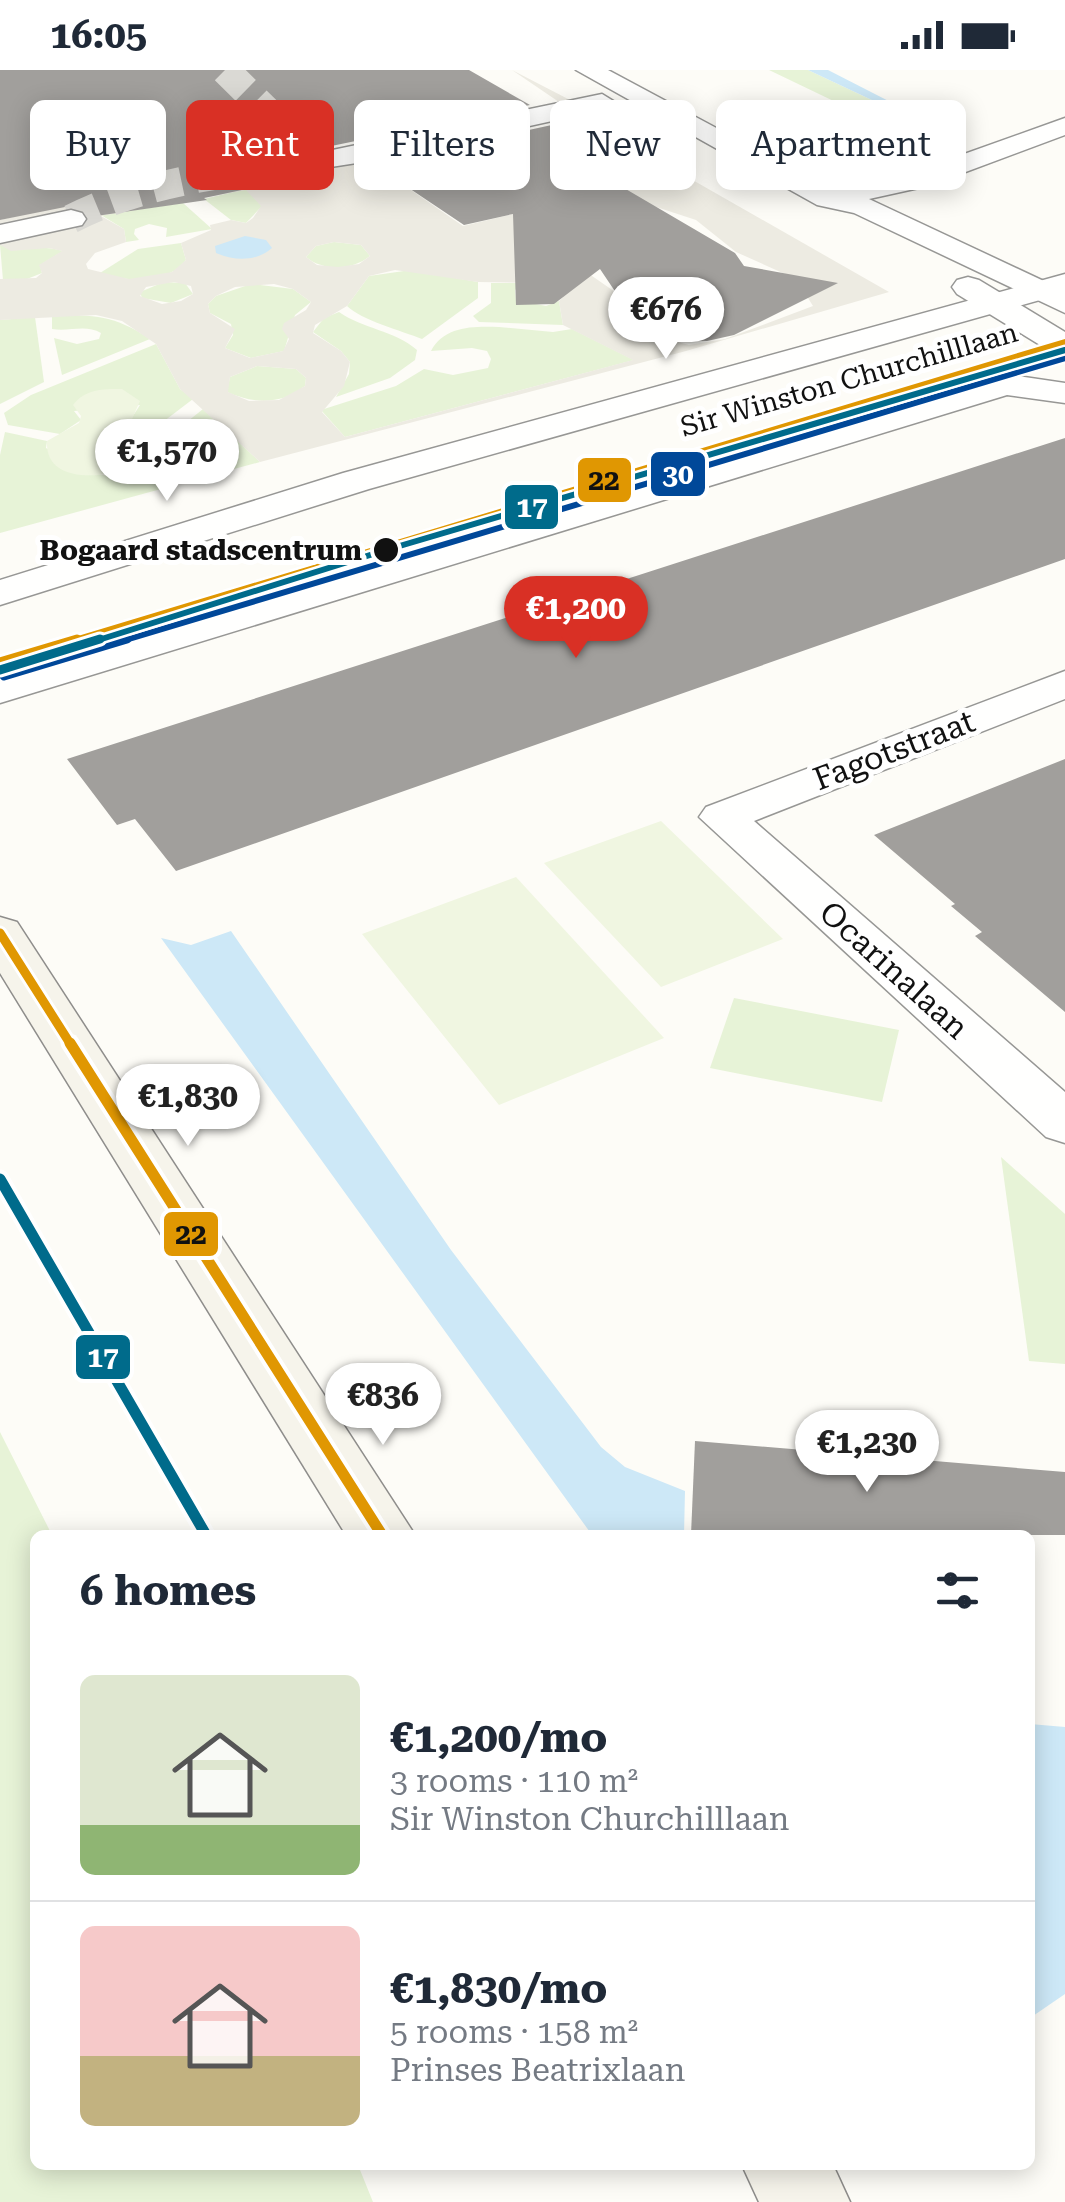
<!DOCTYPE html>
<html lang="en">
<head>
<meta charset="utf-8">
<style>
	:root { --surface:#fff; --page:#f6f6f7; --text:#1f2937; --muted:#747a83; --line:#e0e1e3; --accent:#d93025 }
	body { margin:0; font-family:"Roboto Serif",serif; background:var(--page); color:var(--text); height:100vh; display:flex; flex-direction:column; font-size:38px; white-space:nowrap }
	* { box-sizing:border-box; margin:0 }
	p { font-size:32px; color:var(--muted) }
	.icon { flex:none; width:55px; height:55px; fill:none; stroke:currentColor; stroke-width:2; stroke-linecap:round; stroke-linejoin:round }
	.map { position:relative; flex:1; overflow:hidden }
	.drawer { position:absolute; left:30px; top:1460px; width:1005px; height:640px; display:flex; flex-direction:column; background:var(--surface); border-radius:15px; box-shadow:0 5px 25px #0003 }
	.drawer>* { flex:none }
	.guide { position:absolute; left:30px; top:30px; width:1005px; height:90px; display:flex; gap:20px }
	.price { position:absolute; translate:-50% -85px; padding:0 22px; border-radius:35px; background:#fff; color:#222; font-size:32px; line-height:65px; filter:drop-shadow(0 2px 5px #0008) }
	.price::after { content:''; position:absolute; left:50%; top:60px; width:30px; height:22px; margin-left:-15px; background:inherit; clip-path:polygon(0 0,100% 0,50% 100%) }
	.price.selected { background:var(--accent); color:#fff }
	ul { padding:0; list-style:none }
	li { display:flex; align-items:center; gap:30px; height:250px; padding:0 50px }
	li+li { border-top:2px solid var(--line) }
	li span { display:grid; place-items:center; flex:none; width:280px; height:200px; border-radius:15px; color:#555 }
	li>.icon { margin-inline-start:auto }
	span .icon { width:120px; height:120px; fill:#fffc; stroke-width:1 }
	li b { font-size:42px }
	h2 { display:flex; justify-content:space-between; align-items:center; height:120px; padding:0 50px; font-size:42px }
	.chip { padding:0 35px; border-radius:15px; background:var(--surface); box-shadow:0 5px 25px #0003; font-size:35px; line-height:90px }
	.chip.selected { background:var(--accent); color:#fff }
	.status { display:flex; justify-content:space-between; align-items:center; height:70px; padding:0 50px; background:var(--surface); direction:ltr }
	.status svg { height:28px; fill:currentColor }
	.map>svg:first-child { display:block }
	.green { fill:#e7f3d7 }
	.pitch { fill:#f0f6e1 }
	.plaza { fill:#edebe2; fill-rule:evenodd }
	.water { fill:#cde8f7 }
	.building { fill:#a19f9c }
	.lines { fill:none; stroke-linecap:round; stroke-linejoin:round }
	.pedestrian-tunnel { stroke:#dad9d4; stroke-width:29; stroke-dasharray:29 15; stroke-linecap:butt }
	.pedestrian-casing { stroke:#979795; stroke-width:3 }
	.minor-casing { stroke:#979795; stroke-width:3 }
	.tertiary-casing { stroke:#979795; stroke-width:3 }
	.secondary-casing { stroke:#8e8d8b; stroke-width:3 }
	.pedestrian { fill:#fffffe; fill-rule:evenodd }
	.minor { fill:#fffffe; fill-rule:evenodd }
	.tertiary { fill:#fffffe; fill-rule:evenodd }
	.secondary { fill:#f6f4eb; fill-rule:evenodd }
	.bus-1-far2-casing { stroke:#fff; stroke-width:11 }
	.bus-1-far1-casing { stroke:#fff; stroke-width:15 }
	.bus-1-casing { stroke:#fff; stroke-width:19 }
	.bus-2-far1-casing { stroke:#fff; stroke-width:11 }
	.bus-2-casing { stroke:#fff; stroke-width:15 }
	.bus-1-far2 { stroke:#e09702; stroke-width:6 }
	.bus-1-far1 { stroke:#e09702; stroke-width:9 }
	.bus-1 { stroke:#e09702; stroke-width:11 }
	.bus-2-far1 { stroke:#004899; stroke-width:6 }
	.bus-2 { stroke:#004899; stroke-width:9 }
	.tram-1-far2-casing { stroke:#fff; stroke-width:11 }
	.tram-1-far1-casing { stroke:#fff; stroke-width:15 }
	.tram-1-casing { stroke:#fff; stroke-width:19 }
	.tram-1-far2 { stroke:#006b8b; stroke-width:6 }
	.tram-1-far1 { stroke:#006b8b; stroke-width:9 }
	.tram-1 { stroke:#006b8b; stroke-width:11 }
	.stop-dot { fill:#111; stroke:#fff; stroke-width:4 }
	.labels { text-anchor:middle; stroke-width:10; stroke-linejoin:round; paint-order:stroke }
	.far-street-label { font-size:28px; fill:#111; stroke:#fff }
	.far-stop-label { font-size:28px; font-weight:bold; fill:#111; stroke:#fff; text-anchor:end }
	.street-label { font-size:32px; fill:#111; stroke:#fff }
	.line-badge { stroke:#fff; stroke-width:4 }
	.badge-label { font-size:28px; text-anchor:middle; font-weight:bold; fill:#fff }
	.pale-badge-label { font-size:28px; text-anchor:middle; font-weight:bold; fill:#111 }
</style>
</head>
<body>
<div class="status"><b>16:05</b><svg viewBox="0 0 49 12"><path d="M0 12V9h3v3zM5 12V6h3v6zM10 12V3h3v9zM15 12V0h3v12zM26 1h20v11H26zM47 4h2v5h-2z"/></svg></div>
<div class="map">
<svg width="1065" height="2132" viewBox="0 0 1065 2132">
	<rect width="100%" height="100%" fill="#fdfcf7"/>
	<g class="green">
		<path d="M769,0H808L874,31L906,85L916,79L937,87C872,105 870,102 810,72L831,67L810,55L836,49L844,36Z"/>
		<polygon points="246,119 262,136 246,153 231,150 204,129"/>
		<polygon points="183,133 212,159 166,167 167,158 149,154 135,159 134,164 139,170 126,172 124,159 101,145"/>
		<path d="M334,172L361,175L370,186C353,200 324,202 306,187L316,176Z"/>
		<path d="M181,173L186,190C167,215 126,212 100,203L138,179Z"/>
		<path d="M0,175C24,183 39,174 63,181L40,195L42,203L22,211L3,210Z"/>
		<path d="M411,200L478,212V228L422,269C402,261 361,250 347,236L369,206Z"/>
		<polygon points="164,212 185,213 193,224 171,233 142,228 140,222"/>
		<polygon points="491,213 523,213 515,220 516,230 546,236 559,231 563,255 479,252 473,246 491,233"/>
		<polygon points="251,214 293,219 311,232 295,245 284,281 251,288 225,278 233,265 231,254 210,243 208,234 216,226"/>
		<path d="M339,242C363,259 394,260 417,280L415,290L390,308L336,327L349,304L350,292L341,281L313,262L324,248Z"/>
		<path d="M52,245C95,245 114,245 150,269L62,305L54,268L77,274L99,269L101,263C86,254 69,262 52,259Z"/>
		<polygon points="35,247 44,312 0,334 0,250"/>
		<path d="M499,257L553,262L572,259L634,290L345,367L321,340L396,316L424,299L453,305L488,298L491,289L487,281L472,278L431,281C444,256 473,256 499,257Z"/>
		<polygon points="156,274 180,319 193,329 151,361 131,349 140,335 74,341 81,350 60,364 8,355 4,343 31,325"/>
		<path d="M257,296L296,299L306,308L305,316C281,335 254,334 227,322L230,307Z"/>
		<path d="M203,339L260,392L0,463V385L5,362L47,371L46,378C96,406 114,421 166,384L167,368Z"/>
		<polygon points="734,928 899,960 882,1032 710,998"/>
		<polygon points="1001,1087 1065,1144 1065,1294 1029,1291"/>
		<polygon points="0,1362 52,1465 35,1465 35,2095 358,2095 373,2132 0,2132"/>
	</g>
	<g class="pitch">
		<path d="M122,319L140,331L132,349L167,368L166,384C139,403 44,426 47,371L79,353L81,346L73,335C85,319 103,319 122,319Z"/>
		<polygon points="661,751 783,869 661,917 544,793"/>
		<polygon points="516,807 664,968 499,1035 362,864"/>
	</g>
	<path class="plaza" d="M512,0L570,30V40L889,222L686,281L260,392L180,319L156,274L122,251L96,245L0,250V209L36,208L42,203L39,195L62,181L49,178L11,181L0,175V150L286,83L324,82L559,32ZM556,49L661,109L463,156L395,109L416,104L390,86ZM246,120L261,136L253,148L246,153L231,150L210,155L211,160L181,173L186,190L172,202L129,209L88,199L86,194L95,183L126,172L124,159L101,146ZM638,131L696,150L736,182L796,209L813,236L725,269L689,275L638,261L628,248L631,233L582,199ZM334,172L361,175L370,186L359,194L338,197L317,195L306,187L316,176ZM395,200L478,212L541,213L563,227L559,231L563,255L633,290L345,367L322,342L344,316L350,292L341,281L313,263L315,255L347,236L369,206ZM174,212L191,216L193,224L181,231L162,234L140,226L146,217ZM274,214L293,219L311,232L306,240L284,253L282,259L289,269L283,281L250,288L225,278L235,259L210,243L208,234L216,226L235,217ZM257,296L296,299L306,308L305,316L279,330L249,331L228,322L230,307Z"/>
	<g class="water">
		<path d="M808,0H828L912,43L916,79C894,92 871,94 851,75L881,39L874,31Z"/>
		<path d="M245,166L266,170L272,178C256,192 234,191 216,183L215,176Z"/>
		<polygon points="231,861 451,1180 601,1377 625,1397 685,1421 684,1465 592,1465 161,868 191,875"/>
		<polygon points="1030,1654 1065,1657 1065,1924 1030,1948"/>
	</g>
	<g class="building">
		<polygon points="0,0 469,0 530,35 307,81 301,89 304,98 280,112 204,128 207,130 89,147 83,139 70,136 0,150"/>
		<polygon points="561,53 659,110 624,118 735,183 744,196 838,213 734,265 707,271 668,269 639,257 600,199 554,234 516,235 513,144 464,155 373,94"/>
		<polygon points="1065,368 1065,489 176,801 135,749 117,755 67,689"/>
		<polygon points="1065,689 1065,942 975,866 982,862 951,836 955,834 874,765"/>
		<polygon points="695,1371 1065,1402 1065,1465 691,1465"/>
	</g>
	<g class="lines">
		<g class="pedestrian-tunnel">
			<polyline points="225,0 318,91"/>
			<path d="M71,149C147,110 234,102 318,91"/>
		</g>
		<g class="pedestrian-casing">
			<g id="pedestrian">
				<polygon points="602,24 615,32 611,38 376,90 318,99 308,97 304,91 308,85 318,83"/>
				<polygon points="71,140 82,143 86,149 82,155 0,173 0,155"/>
			</g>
		</g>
		<g class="minor-casing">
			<g id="minor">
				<polygon points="576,0 608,0 830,119 911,103 1065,48 1065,65 928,116 869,129 1065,221 1065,243 854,143 817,135"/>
				<polygon points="968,207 979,210 1065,262 1065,286 1053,283 957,224 952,217 957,210"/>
				<polygon points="1005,304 1065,313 1065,333 1007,325 0,633 0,606"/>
				<polygon points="1065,601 1065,629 754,751 1065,1022 1065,1073 1046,1067 699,747 706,737"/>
			</g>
		</g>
		<g class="tertiary-casing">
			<polygon id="tertiary" points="1065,204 1065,223 369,419 0,535 0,510 343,403"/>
		</g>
		<g class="secondary-casing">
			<g id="secondary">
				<polygon points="0,847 17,852 415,1465 346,1465 0,903"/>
				<polygon points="742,2095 833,2095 850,2132 759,2132"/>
			</g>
		</g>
		<use href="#pedestrian" class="pedestrian"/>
		<use href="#minor" class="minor"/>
		<use href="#tertiary" class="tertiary"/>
		<use href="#secondary" class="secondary"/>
		<g class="bus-1-far2-casing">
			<polyline id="bus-1-far2" points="68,572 1065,272"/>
		</g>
		<g class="bus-1-far1-casing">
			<g id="bus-1-far1">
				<polyline points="0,592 77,569"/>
				<polyline points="0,863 71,975"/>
			</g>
		</g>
		<g class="bus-1-casing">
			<polyline id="bus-1" points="70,973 382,1465"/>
		</g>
		<g class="bus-2-far1-casing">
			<polyline id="bus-2-far1" points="119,572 1065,288"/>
		</g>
		<g class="bus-2-casing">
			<polyline id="bus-2" points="4,606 127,569"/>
		</g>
		<use href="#bus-1-far2" class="bus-1-far2"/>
		<use href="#bus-1-far1" class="bus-1-far1"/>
		<use href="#bus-1" class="bus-1"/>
		<use href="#bus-2-far1" class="bus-2-far1"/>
		<use href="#bus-2" class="bus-2"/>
		<g class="tram-1-far2-casing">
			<polyline id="tram-1-far2" points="92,572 386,480 1065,280"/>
		</g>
		<g class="tram-1-far1-casing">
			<polyline id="tram-1-far1" points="0,600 100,569"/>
		</g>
		<g class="tram-1-casing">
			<polyline id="tram-1" points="0,1109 206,1465"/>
		</g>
		<use href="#tram-1-far2" class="tram-1-far2"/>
		<use href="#tram-1-far1" class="tram-1-far1"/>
		<use href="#tram-1" class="tram-1"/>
	</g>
	<circle class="stop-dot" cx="386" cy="480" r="14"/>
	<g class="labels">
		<g class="far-street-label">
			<text transform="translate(849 309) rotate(-16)" y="10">Sir Winston Churchilllaan</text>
		</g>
		<g class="far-stop-label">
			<text x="362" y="490">Bogaard stadscentrum</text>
		</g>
		<g class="street-label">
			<text transform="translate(894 680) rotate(-21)" y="11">Fagotstraat</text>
			<text transform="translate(894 900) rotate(42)" y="11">Ocarinalaan</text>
		</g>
	</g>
	<g class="line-badge">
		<rect x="649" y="380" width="58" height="48" rx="10" fill="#004899"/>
		<rect x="576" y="386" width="57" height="48" rx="10" fill="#e09702"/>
		<rect x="503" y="413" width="57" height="48" rx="10" fill="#006b8b"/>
		<rect x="162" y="1140" width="58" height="48" rx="10" fill="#e09702"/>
		<rect x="74" y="1263" width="58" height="48" rx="10" fill="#006b8b"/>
	</g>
	<g class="badge-label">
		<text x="678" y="414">30</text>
		<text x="532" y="447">17</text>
		<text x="103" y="1297">17</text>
	</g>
	<g class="pale-badge-label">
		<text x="604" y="420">22</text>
		<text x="191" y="1174">22</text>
	</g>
</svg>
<b class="price" style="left:666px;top:292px">€676</b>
<b class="price" style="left:167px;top:434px">€1,570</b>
<b class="price selected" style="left:576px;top:591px">€1,200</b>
<b class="price" style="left:188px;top:1079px">€1,830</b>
<b class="price" style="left:383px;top:1378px">€836</b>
<b class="price" style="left:867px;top:1425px">€1,230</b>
<div class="guide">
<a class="chip">Buy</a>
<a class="chip selected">Rent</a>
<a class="chip">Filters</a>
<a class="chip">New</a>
<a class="chip">Apartment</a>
</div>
<section class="drawer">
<h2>6 homes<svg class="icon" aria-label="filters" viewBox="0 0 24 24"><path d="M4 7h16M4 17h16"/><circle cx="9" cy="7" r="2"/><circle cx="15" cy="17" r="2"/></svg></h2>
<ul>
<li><span style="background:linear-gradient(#dfe7d0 75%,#8fb573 0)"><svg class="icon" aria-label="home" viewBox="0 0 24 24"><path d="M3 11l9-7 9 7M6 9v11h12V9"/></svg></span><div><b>€1,200/mo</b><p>3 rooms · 110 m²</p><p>Sir Winston Churchilllaan</p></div></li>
<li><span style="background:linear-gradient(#f6c9c9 65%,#c2b280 0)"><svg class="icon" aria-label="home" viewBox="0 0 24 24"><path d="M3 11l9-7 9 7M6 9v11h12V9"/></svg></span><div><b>€1,830/mo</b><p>5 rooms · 158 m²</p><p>Prinses Beatrixlaan</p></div></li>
</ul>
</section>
</div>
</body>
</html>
